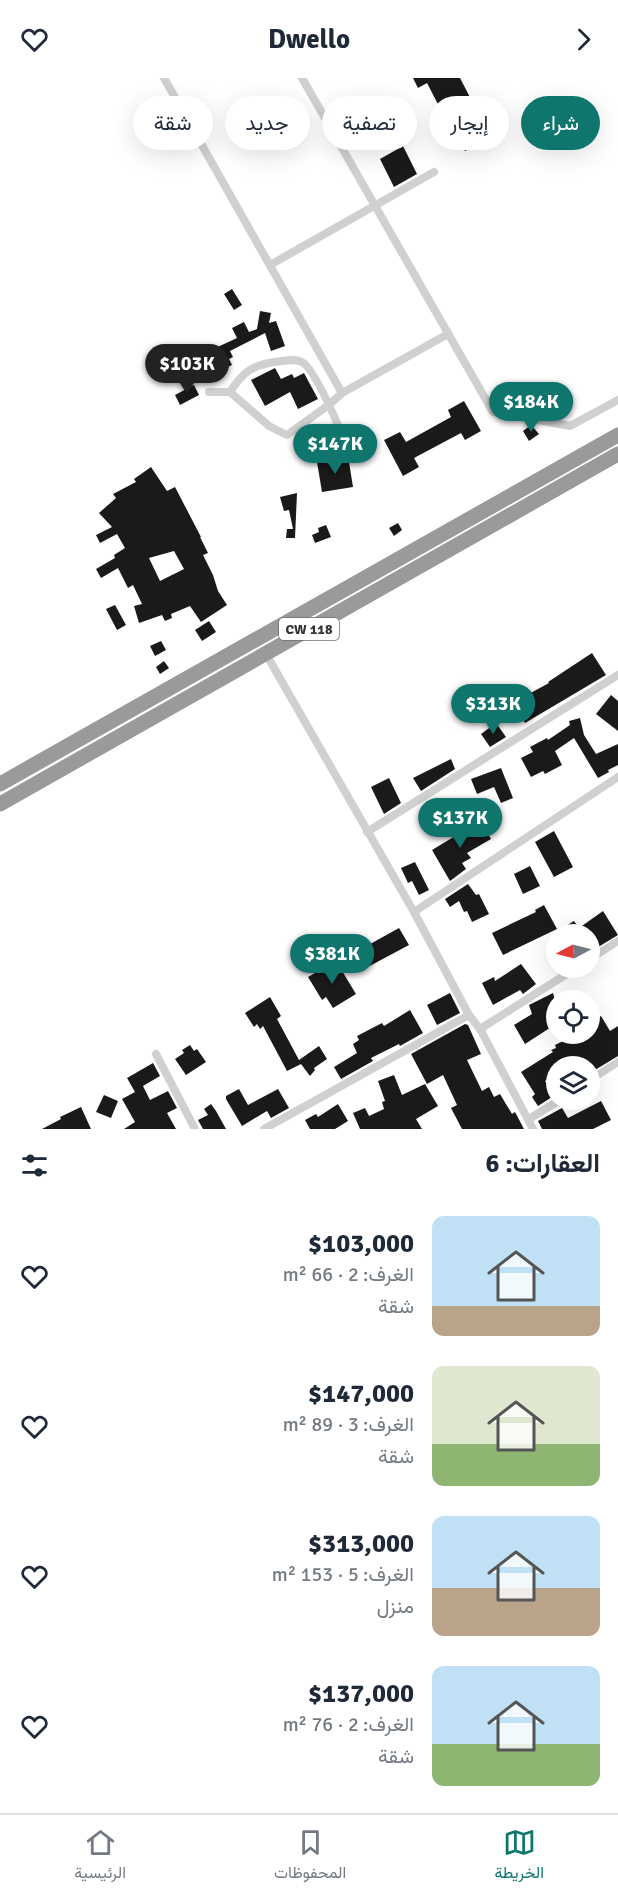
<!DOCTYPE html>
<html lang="ar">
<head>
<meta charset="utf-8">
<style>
	:root { --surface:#fff; --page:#f2f2f3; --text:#1f2937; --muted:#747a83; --line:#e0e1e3; --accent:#0f766e }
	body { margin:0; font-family:Signika,Vazirmatn,sans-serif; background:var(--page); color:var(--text); direction:rtl; height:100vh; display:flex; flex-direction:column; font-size:22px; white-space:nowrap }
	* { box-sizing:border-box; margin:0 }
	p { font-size:20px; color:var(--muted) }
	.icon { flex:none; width:33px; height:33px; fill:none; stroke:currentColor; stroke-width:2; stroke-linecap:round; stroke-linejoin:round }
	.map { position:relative; height:1051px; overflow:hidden; direction:ltr }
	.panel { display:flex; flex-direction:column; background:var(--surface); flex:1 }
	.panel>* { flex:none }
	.banner { position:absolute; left:18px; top:18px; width:582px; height:54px; direction:rtl; display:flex; gap:12px }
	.needle { width:39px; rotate:263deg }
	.tools { position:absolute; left:546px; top:846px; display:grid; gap:12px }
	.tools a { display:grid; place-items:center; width:54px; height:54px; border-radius:50%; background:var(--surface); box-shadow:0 6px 24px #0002; font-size:30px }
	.price { position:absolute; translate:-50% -51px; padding:0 14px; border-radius:21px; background:var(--accent); color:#fff; font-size:20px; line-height:39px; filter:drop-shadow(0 2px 3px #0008) }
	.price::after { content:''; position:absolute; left:50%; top:36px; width:18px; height:14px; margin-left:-9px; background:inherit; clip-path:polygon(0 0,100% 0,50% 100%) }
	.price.active { background:#222; color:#fff }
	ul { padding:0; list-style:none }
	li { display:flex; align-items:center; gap:18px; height:150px; padding:0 18px }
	li span { display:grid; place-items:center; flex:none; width:168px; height:120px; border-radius:12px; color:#555 }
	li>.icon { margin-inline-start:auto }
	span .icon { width:72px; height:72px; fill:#fffc; stroke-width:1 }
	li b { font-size:26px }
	h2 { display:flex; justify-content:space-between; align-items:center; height:72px; padding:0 18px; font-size:26px }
	.pill { padding:0 21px; border-radius:27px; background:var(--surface); box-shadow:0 6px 24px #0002; font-size:21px; line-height:54px }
	.pill.active { background:var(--accent); color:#fff }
	header { display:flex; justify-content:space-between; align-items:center; height:78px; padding:0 18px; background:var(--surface); font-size:27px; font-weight:700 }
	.tabs { display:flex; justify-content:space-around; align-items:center; height:84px; border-top:2px solid var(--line); background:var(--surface); font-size:16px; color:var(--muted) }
	.tabs a { display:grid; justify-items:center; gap:3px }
	.tabs .active { color:var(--accent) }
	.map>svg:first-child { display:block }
	.building { fill:#1a1a1a; fill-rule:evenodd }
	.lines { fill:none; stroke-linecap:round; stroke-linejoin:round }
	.street { stroke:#d0d0d0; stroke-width:8 }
	.highway { stroke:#9a9a9a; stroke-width:15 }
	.labels { text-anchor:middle; stroke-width:6; stroke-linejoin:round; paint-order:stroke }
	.shield { fill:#fff; stroke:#707070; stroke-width:1.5 }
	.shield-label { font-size:14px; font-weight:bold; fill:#333 }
</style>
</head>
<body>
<header><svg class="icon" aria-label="forward" viewBox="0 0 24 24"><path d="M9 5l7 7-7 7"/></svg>Dwello<svg class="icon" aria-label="heart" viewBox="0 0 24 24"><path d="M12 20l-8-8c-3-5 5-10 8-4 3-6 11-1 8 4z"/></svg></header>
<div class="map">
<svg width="618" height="1051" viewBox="0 0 618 1051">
	<rect width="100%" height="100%" fill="#fff"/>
	<g class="building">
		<polygon points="413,0 460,0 491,60 465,73 451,47 446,50 439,36 442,34 427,5 418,10"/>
		<polygon points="403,68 417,96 394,109 380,81"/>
		<polygon points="232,211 242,227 234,232 224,216"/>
		<polygon points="260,233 271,235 269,245 276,243 285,268 271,273 265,255 230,273 233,279 229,281 232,287 218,293 209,273 237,260 232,250 244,244 249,254 257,251"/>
		<polygon points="275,290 281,301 292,296 294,300 304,295 318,321 298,331 290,314 265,328 251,302"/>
		<polygon points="194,307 199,317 180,327 175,317"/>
		<polygon points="464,323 481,353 465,362 461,355 414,380 419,389 403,398 384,362 400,354 406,364 451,339 448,332"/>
		<polygon points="531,347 539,356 529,363 523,353"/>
		<polygon points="345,380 349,384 353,409 322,414 317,384"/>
		<path d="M151,389L167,413L175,409L201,459H200L208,475L203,477L213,497L218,513L227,527L201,544L190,528L171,536L172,540L165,543L162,537L139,545L134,528L142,526L133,507L128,510L118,490L101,500L96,491L115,480L114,477L125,470L117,456L100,465L96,457L112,449L99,435L116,420L113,416L136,404L134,401ZM174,473L184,491L160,503L149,480Z"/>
		<polygon points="297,415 295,460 286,460 287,451 293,451 289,432 284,433 280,419"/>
		<polygon points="398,445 402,452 394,458 389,450"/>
		<polygon points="326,447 331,459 315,465 312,457 319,454 318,450"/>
		<polygon points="115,527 126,547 117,552 106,531"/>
		<polygon points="209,543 216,554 202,563 195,552"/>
		<polygon points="161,563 166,572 155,578 150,568"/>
		<polygon points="592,575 606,597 525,645 514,624 549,605 548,604"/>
		<polygon points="164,583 169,590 160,596 156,589"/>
		<polygon points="611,617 618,623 618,653 596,636"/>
		<polygon points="505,620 512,634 499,640 494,630 499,628 497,624"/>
		<polygon points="580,640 584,657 596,676 618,666 618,687 608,692 609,694 598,700 574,660 555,673 562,687 545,696 543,693 531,699 521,680 533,674 530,669 547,660 548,662 570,647 569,643"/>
		<polygon points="496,645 506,659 490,669 481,656"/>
		<polygon points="451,681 455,691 421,713 413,700"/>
		<polygon points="501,690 513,720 501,725 494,709 477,716 471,701"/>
		<polygon points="389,700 401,725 384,736 371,709"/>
		<polygon points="480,743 491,761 467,775 471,780 462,785 466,791 450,803 432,772"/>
		<polygon points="554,753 573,789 554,799 535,764"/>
		<polygon points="415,784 429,812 419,817 412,803 408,805 401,790"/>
		<polygon points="530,788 540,808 523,816 514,796"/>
		<polygon points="468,806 476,817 479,816 489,836 472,844 467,833 464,834 459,823 450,829 445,821"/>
		<polygon points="544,827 557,851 503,877 492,855 536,834 535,832"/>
		<polygon points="603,833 618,857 590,874 590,856 553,856 574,843 579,850"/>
		<polygon points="399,850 409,867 364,891 354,875"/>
		<polygon points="336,883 356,916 333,930 326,919 322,922 308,899"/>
		<polygon points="521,886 536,906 523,916 520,912 493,927 482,905 494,899 495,903"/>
		<polygon points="450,915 460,935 437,947 427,927"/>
		<polygon points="553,915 556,926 556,946 525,966 514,947 532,936 529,927"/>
		<polygon points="270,919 281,938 277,941 299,982 319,968 327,981 314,990 315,992 310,998 301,986 287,993 263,948 260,951 257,946 254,949 245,935"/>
		<polygon points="410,932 423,955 400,968 399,966 371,980 373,983 341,1001 334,989 357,975 353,966 359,962 357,958 382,945 384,948"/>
		<polygon points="601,938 610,953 618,948 618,978 590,995 590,988 556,988 556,996 545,1003 555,1017 538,1028 532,1019 535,1016 521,994 553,974 551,972 556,970 555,967 577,956 590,956 590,945"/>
		<polygon points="465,946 468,947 481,976 467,982 482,1013 489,1009 494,1019 500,1016 512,1036 515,1034 524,1051 462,1051 451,1030 457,1027 443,997 427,1006 411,976"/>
		<polygon points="190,967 194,973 197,971 206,984 186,997 175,981 184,975 182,972"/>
		<polygon points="153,985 160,998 143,1008 150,1022 168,1013 177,1030 167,1035 176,1051 124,1051 135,1044 122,1021 135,1014 127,1000"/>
		<polygon points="394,997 402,1017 425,1006 438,1028 416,1041 422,1051 360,1051 353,1035 365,1030 369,1038 384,1031 382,1024 385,1023 378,1003"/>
		<polygon points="239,1011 248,1027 278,1011 289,1030 271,1040 267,1033 242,1048 226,1021 226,1018"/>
		<polygon points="104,1017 118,1023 111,1040 96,1034"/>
		<polygon points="601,1023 611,1042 593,1051 542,1051 538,1043 562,1030 568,1040"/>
		<polygon points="211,1026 216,1033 226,1051 203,1051 198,1042 208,1037 204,1031"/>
		<polygon points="338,1026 348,1043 335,1051 310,1051 305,1042 316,1036 318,1039"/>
		<polygon points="81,1029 91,1051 42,1051 61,1041 60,1039"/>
	</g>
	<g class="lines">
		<g class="street">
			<polyline points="164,0 342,315"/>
			<polyline points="302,0 493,334 570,348 618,322"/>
			<polyline points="270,187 434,94"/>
			<polyline points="209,314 230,314 269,348 287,357 330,326 342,315 448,256"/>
			<path d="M230,314C243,294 251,288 274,284C283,283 294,280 302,284C316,291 344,361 351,378"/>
			<polyline points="266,576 414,834 469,937 480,951 533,1051"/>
			<polyline points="367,754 618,597"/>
			<polyline points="414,834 618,699"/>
			<polyline points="590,881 618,863"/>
			<polyline points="480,951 576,890"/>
			<polyline points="156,976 195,1051"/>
			<polyline points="590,1002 618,984"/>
			<polyline points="529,1041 560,1022"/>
			<polyline points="264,1051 469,937"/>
		</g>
		<g class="highway">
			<polyline points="0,706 618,357"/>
			<polyline points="0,726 618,376"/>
		</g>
	</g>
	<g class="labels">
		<rect class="shield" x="279" y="540" width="60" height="22" rx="4.5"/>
		<g class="shield-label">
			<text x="309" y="556">CW 118</text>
		</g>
	</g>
</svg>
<div class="tools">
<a><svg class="needle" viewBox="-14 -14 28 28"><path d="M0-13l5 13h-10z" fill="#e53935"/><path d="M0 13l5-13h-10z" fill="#747a83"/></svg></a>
<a><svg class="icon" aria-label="locate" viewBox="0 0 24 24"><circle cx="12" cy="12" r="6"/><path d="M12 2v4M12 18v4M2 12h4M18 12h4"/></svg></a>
<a><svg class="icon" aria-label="layers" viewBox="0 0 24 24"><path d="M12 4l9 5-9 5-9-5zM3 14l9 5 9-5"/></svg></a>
</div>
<b class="price active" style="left:187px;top:317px">$103K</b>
<b class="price" style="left:531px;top:355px">$184K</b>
<b class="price" style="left:335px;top:397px">$147K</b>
<b class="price" style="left:493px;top:657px">$313K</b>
<b class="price" style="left:460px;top:771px">$137K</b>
<b class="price" style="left:332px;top:907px">$381K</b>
<div class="banner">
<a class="pill active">شراء</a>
<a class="pill">إيجار</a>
<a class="pill">تصفية</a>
<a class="pill">جديد</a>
<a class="pill">شقة</a>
</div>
</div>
<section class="panel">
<h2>العقارات: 6<svg class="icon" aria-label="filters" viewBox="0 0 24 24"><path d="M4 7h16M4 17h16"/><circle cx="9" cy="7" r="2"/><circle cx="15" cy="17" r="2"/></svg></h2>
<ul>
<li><span style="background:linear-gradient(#bfe0f5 75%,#b9a48a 0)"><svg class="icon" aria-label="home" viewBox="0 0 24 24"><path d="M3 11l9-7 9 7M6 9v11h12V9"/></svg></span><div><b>$103,000</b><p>الغرف: 2 · 66 m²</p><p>شقة</p></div><svg class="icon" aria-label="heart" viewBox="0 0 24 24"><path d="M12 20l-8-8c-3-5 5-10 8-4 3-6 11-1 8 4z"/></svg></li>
<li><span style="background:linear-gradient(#dfe7d0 65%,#8fb573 0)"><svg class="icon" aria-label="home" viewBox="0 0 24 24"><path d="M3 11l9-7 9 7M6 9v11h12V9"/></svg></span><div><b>$147,000</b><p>الغرف: 3 · 89 m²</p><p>شقة</p></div><svg class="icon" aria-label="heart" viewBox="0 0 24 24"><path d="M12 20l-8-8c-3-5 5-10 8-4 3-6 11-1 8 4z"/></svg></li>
<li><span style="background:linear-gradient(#bfe0f5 60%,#b9a48a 0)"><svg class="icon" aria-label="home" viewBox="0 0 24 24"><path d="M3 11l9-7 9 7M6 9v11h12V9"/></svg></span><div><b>$313,000</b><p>الغرف: 5 · 153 m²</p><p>منزل</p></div><svg class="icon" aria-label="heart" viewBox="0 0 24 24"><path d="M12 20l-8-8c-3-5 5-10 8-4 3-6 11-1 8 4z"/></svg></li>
<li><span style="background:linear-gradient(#bfe0f5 65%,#8fb573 0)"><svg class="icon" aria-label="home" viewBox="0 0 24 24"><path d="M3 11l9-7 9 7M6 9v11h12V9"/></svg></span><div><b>$137,000</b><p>الغرف: 2 · 76 m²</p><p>شقة</p></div><svg class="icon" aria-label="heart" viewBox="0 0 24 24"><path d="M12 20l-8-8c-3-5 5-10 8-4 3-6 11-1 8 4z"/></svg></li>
</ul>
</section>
<nav class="tabs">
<a class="active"><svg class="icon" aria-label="map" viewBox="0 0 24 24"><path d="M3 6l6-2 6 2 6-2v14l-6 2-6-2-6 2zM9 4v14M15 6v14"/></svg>الخريطة</a>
<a><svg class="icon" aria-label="saved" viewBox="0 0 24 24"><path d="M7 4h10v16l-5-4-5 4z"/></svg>المحفوظات</a>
<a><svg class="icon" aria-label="home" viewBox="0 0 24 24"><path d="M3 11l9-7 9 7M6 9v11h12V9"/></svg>الرئيسية</a>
</nav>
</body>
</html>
